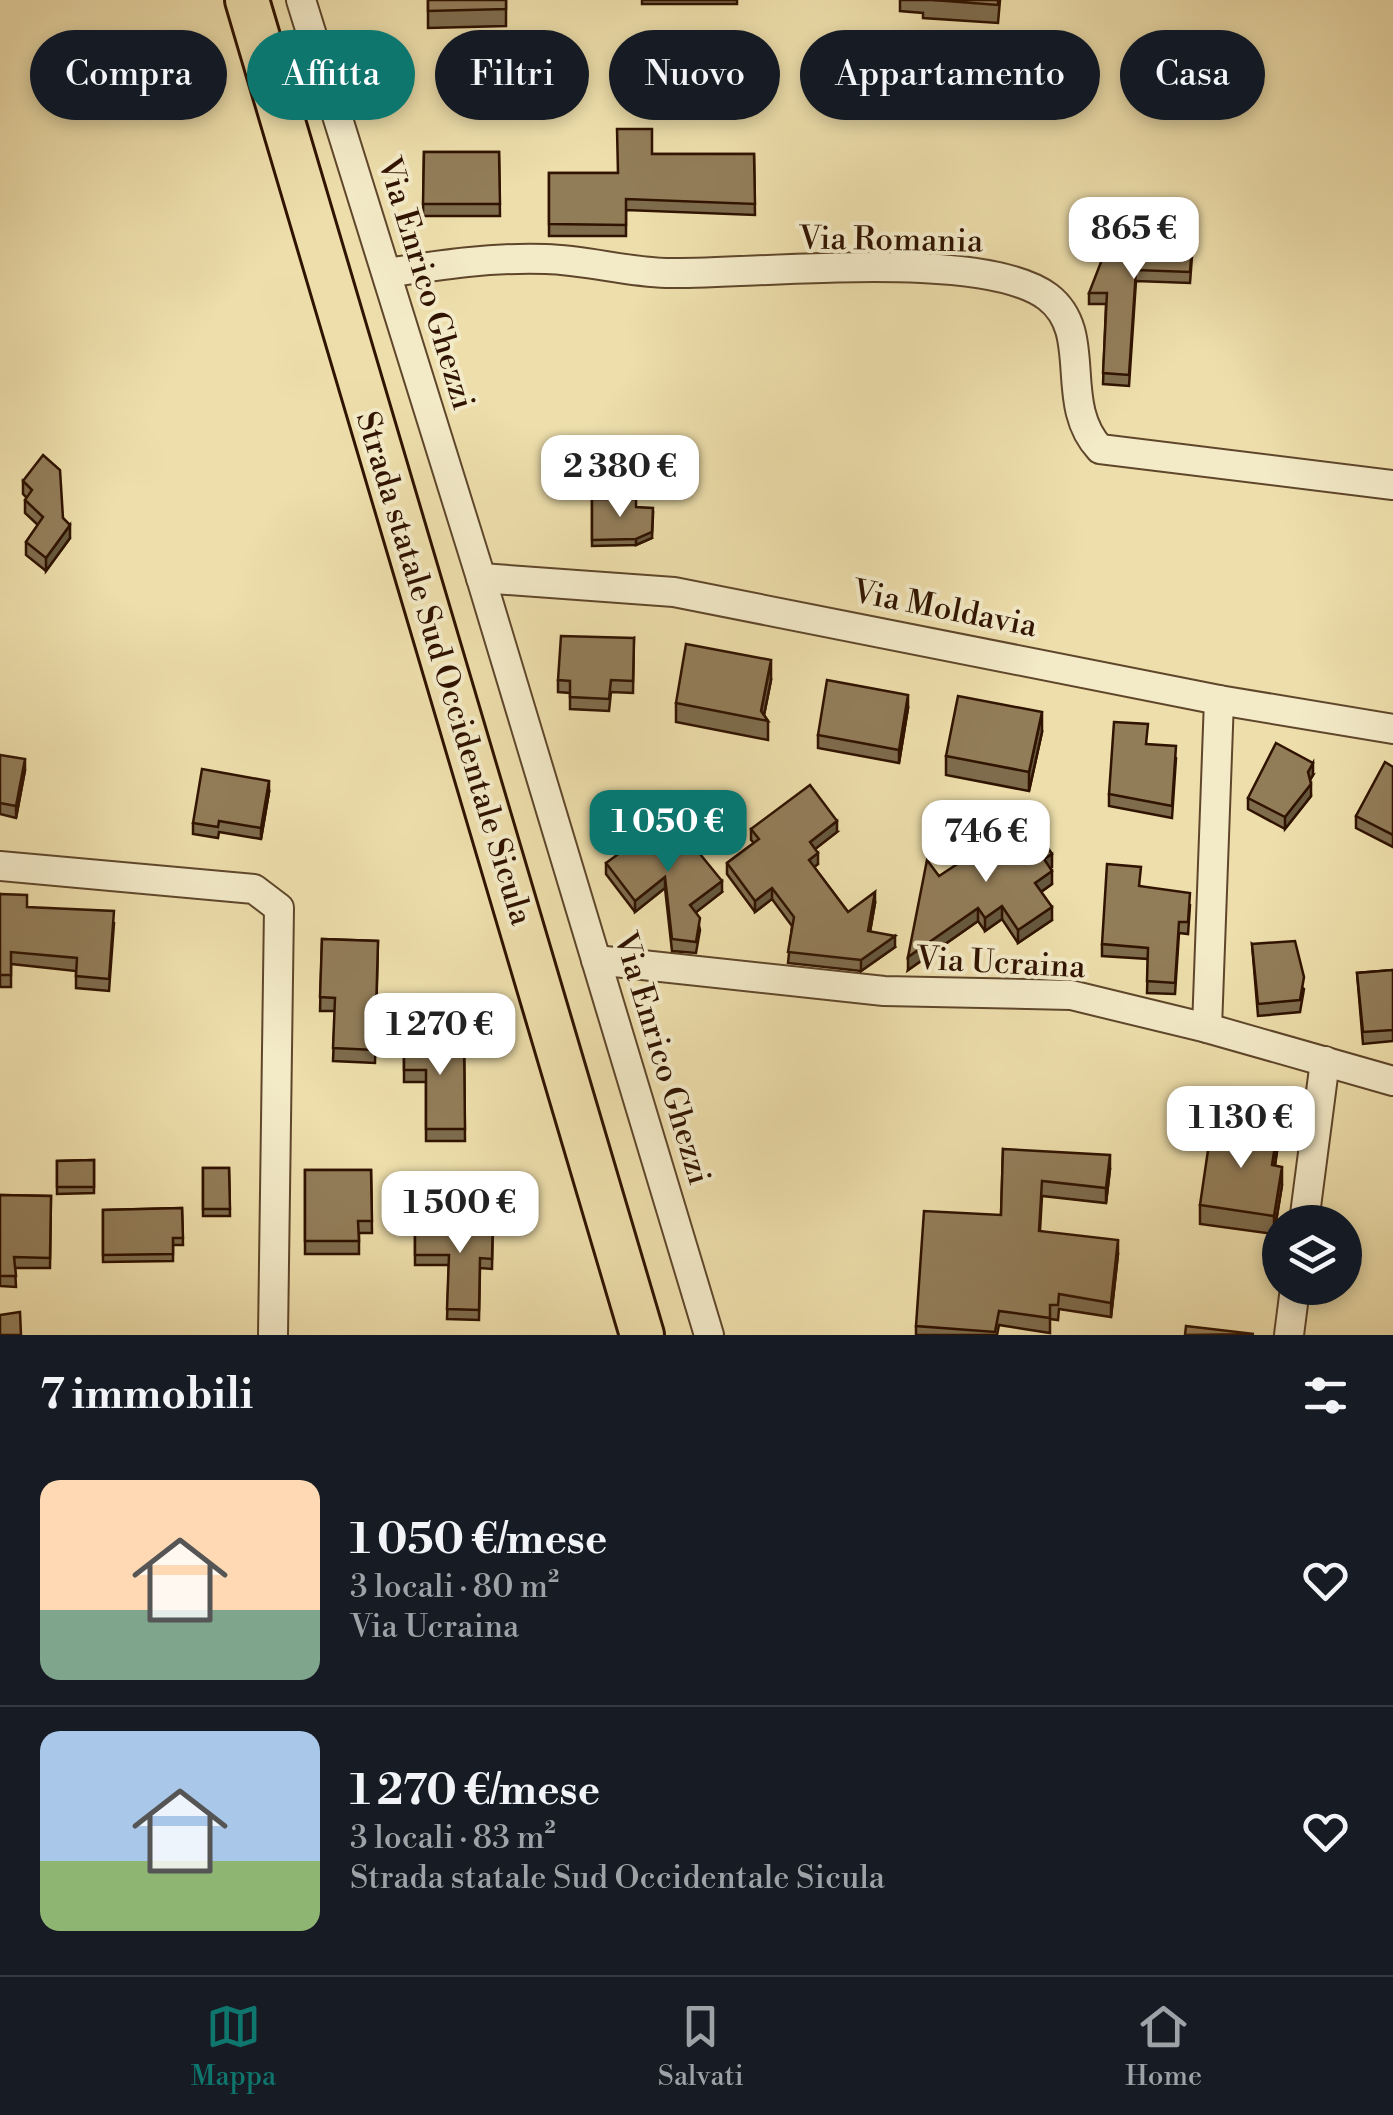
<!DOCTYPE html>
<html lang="it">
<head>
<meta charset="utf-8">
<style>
	:root { --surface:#171b24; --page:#242831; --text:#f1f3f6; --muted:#9ea1a6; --line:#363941; --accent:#0f766e }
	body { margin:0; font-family:"Libre Bodoni",serif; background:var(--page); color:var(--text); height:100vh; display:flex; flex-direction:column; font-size:38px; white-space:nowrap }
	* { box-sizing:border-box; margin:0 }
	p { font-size:32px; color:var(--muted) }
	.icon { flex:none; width:55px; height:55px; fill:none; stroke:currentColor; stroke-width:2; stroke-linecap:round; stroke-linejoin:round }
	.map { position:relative; height:1335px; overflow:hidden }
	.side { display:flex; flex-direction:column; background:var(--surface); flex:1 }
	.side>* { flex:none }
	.banner { position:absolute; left:30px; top:30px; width:1335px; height:90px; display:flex; gap:20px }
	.buttons { position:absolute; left:1262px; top:1205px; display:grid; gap:20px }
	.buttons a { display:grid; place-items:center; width:100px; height:100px; border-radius:50%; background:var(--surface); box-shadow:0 5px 15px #0003; font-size:50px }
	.price { position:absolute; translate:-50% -85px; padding:0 22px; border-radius:20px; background:#fff; color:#222; font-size:32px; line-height:65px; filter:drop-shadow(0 2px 5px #0008) }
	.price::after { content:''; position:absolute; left:50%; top:60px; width:30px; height:22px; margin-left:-15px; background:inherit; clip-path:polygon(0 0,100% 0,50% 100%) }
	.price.selected { background:var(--accent); color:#fff }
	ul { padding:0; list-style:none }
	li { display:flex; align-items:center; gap:30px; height:250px; padding:0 40px }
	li+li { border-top:2px solid var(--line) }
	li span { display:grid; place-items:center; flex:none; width:280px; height:200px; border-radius:20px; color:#555 }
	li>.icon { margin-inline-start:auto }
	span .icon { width:120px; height:120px; fill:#fffc; stroke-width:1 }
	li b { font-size:42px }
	h2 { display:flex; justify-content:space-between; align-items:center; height:120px; padding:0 40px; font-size:42px }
	.pill { padding:0 35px; border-radius:45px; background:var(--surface); box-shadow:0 5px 15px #0003; font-size:35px; line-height:90px }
	.pill.selected { background:var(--accent); color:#fff }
	.tab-bar { display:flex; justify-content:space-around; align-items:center; height:140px; border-top:2px solid var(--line); background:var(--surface); font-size:28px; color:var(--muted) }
	.tab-bar a { display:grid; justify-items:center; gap:5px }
	.tab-bar .selected { color:var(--accent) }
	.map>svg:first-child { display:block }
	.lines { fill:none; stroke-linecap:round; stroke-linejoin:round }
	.minor-casing { stroke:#5f462b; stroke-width:32 }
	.primary-casing { stroke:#301300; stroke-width:48 }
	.minor { stroke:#f3eac8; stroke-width:28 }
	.primary { stroke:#eddeab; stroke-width:42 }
	.wall { fill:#7e6c4d; stroke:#301300; stroke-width:2.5 }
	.shaded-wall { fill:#66583e; stroke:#301300; stroke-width:2.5 }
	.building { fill:#927d59; stroke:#301300; stroke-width:2.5 }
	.labels { text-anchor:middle; stroke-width:8; stroke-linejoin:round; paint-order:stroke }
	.street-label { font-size:32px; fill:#301300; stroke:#f3eac8 }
</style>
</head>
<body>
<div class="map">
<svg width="1393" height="1335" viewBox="0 0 1393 1335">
	<rect width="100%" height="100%" fill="#eddeab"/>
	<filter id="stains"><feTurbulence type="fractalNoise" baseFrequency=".002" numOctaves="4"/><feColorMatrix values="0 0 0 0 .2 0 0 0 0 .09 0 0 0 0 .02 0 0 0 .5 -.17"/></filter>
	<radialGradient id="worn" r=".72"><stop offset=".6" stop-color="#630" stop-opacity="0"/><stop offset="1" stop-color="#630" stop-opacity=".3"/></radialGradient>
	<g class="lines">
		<g class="minor-casing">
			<g id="minor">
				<polyline points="301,0 481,578 709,1335"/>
				<path d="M387,273C440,265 492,257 546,259C586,260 626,272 666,273C754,275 982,247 1048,297C1095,333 1057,403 1100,449L1393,485"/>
				<polyline points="481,578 674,592 1219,700 1393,729"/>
				<polyline points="0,866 254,889 279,908 273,1335"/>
				<polyline points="596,960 884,991 1071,995 1207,1028 1393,1081"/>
				<polyline points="1207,1028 1219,700"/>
				<polyline points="1304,1222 1325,1061"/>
				<polyline points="1289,1335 1295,1288"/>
			</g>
		</g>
		<g class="primary-casing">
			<polyline id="primary" points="247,0 642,1335"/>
		</g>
		<use href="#minor" class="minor"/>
		<use href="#primary" class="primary"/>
	</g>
	<g class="wall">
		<polygon points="428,0 506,0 506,26 428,28"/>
		<rect x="642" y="0" width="95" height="4"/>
		<polygon points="900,0 1000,0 998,23 923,18 923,13 900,11"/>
		<polygon points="424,152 499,152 500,216 423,216"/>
		<polygon points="652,154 754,154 755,215 626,210 626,236 549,236 549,173 618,173"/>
		<polygon points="1193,243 1190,283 1136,281 1129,386 1103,384 1106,304 1089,304 1089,293"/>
		<polygon points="23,481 63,518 70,538 46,571 26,555 26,542 38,525 25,513 25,500 27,498 23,494"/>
		<polygon points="592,499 636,507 652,538 636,545 592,546"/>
		<polygon points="634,638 633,693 611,692 609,711 570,709 570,693 558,692 558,680"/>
		<polygon points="771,680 764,715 768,721 768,740 676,722 676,703"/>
		<polygon points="908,708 899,763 818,748 818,735"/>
		<polygon points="1042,732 1029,791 946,775 946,756"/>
		<polygon points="1147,744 1176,758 1172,818 1109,806 1109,794"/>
		<polygon points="0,755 25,770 16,818 0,814"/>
		<polygon points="1393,767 1393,847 1356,828 1356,816"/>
		<polygon points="1313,775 1310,780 1311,796 1285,829 1248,809 1248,798"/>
		<polygon points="269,792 261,839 219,832 218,838 193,834 193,823"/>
		<polygon points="751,829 837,832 815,849 818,864 814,867 848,912 875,903 870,932 895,947 861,971 788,963 792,926 772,899 755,912 727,874 727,863 754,843 751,840"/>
		<polygon points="650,849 722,892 696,912 700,930 696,953 672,951 665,888 635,912 606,874 606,863"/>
		<polygon points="1052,867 1050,868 1052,884 1041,892 1052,920 1018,943 1002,919 985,931 978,921 908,970 939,876"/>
		<polygon points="1140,886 1190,905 1188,934 1179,933 1175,994 1147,993 1148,959 1102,956 1102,944"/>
		<polygon points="0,894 27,907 114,923 109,991 76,988 76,971 11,964 11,987 0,987"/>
		<polygon points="322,939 378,941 375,1063 333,1061 335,1011 320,1011"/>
		<polygon points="1252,944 1304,989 1300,1012 1258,1016"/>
		<polygon points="1393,970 1393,1041 1363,1044 1357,973"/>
		<polygon points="404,1036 464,1037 465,1141 426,1141 426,1082 404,1082"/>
		<polygon points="1003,1149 1110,1169 1106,1203 1042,1196 1040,1231 1118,1254 1111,1317 1059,1309 1058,1320 1050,1319 1050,1333 999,1325 997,1335 916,1335 916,1326 1001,1215"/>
		<polygon points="1277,1151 1275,1166 1282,1185 1274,1234 1200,1224 1200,1205"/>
		<polygon points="94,1160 94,1193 57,1194 57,1161"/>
		<polygon points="203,1168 229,1168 230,1216 203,1216"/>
		<polygon points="305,1170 371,1170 372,1233 359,1233 359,1254 305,1254"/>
		<polygon points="0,1195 51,1196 50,1268 15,1268 16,1287 0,1286"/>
		<polygon points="182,1208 183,1245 173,1245 173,1261 103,1262 103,1210"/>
		<polygon points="493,1216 492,1269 480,1268 479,1320 447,1319 449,1265 415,1265 415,1225 468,1227"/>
	</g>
	<g class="shaded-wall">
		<polygon points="653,515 652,538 636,545 636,539"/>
		<polygon points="70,525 70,538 46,571 46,558"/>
		<polygon points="771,660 771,680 763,720 761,711"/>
		<polygon points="908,695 908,708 899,763 899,750"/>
		<polygon points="1042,712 1042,732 1029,791 1029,772"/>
		<polygon points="25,759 25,770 16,818 16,806"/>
		<polygon points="1313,763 1313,775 1308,783 1308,772"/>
		<polygon points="269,781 269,792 261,839 261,828"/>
		<polygon points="1311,784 1311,796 1285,829 1285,817"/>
		<polygon points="837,821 837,832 810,853 810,842"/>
		<polygon points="818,853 818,864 809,871 809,860"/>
		<polygon points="1052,854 1052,867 1044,872 1044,859"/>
		<polygon points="1052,871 1052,884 1035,896 1035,883"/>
		<polygon points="665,877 665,888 635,912 635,901"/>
		<polygon points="722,881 722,892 690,917 690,905"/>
		<polygon points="772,888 772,899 755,912 755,901"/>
		<polygon points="875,892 875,903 868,943 868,931"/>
		<polygon points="1002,906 1002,919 985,931 985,918"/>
		<polygon points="1052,907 1052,920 1018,943 1018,930"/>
		<polygon points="978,908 978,921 908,970 908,957"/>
		<polygon points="895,936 895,947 861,971 861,960"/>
		<polygon points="1277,1133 1277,1151 1272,1184 1272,1165"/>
		<polygon points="1110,1155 1110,1169 1106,1203 1106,1188"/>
		<polygon points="1282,1167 1282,1185 1274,1234 1274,1216"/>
		<polygon points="1118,1240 1118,1254 1111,1317 1111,1303"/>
	</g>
	<g class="building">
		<polygon points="428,0 506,0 506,9 428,11"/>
		<polygon points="933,0 998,0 998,5"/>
		<polygon points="617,129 652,129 652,154 754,154 755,204 626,199 626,225 549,224 549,173 618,173"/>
		<polygon points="424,152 499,152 500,204 423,204"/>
		<polygon points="1115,226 1193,232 1190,272 1136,270 1129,375 1103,373 1107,293 1089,293"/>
		<polygon points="43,455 60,470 63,518 70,525 46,558 26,542 43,517 25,500 32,490 23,481"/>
		<polygon points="592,499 636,499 636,507 653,508 652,532 636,539 592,540"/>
		<polygon points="561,636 634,638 633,681 611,680 609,699 570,697 570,681 558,680"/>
		<polygon points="686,644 771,660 761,711 768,721 676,703"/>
		<polygon points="827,680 908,695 899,750 818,735"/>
		<polygon points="958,696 1042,712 1029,772 946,756"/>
		<polygon points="1114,722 1148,724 1146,744 1176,746 1172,806 1109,794"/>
		<polygon points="1276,743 1313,763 1308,772 1311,784 1285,817 1248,798"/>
		<polygon points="0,755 25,759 16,806 0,803"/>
		<polygon points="1385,762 1393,767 1393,835 1356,816"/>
		<polygon points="202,769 269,781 261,828 219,821 218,827 193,823"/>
		<polygon points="810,785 837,821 810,842 818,853 809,860 848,912 875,892 868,931 895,936 861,960 788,952 794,917 772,888 755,901 727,863 759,839 751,829"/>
		<polygon points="669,816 722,881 690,905 700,918 696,942 672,939 665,877 635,901 606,863 628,847 650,849 654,827"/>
		<polygon points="1018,824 1033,824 1052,854 1044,859 1052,871 1035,883 1052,907 1018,930 1002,906 985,918 978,908 908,957 927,860 939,876"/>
		<polygon points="1107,864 1141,867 1139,886 1190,893 1188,922 1179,922 1175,983 1147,981 1148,948 1102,944"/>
		<polygon points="0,894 27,895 27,907 114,911 109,979 76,976 77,958 11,952 11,975 0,975"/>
		<polygon points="322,939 378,941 375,1050 333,1048 335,998 320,997"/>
		<polygon points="1295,941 1304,977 1300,1000 1258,1004 1252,944"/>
		<polygon points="1393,970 1393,1030 1363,1032 1357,973"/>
		<polygon points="404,1036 464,1037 465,1129 426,1129 426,1070 404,1070"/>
		<polygon points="1212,1123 1277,1133 1272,1165 1282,1167 1274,1216 1200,1205"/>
		<polygon points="1003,1149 1110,1155 1106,1188 1042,1181 1039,1231 1118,1240 1111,1303 1059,1294 1058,1305 1050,1305 1050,1318 999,1311 995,1332 916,1326 924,1211 1001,1215"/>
		<polygon points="94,1160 94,1187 57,1187 57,1161"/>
		<polygon points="203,1168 229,1168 230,1209 203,1209"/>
		<polygon points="305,1170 371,1170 372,1221 358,1221 359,1241 305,1241"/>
		<polygon points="0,1195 51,1196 50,1258 14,1257 16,1276 0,1276"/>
		<polygon points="182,1208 183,1238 173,1238 173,1254 103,1255 103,1210"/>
		<polygon points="468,1216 493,1216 492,1259 480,1258 479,1310 447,1309 449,1255 415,1255 415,1225 468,1227"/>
		<polygon points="20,1312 21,1335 0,1335 0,1315"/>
		<polygon points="1186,1326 1254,1334 1185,1335"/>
	</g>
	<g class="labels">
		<g class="street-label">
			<text transform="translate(891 239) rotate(1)" y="11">Via Romania</text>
			<text transform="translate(427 283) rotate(73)" y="11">Via Enrico Ghezzi</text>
			<text transform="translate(945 608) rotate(11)" y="11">Via Moldavia</text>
			<text transform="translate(445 668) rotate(73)" y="11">Strada statale Sud Occidentale Sicula</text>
			<text transform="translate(1001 962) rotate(3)" y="11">Via Ucraina</text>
			<text transform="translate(663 1058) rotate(73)" y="11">Via Enrico Ghezzi</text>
		</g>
	</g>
	<rect width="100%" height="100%" filter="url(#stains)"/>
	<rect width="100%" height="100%" fill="url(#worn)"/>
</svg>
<div class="buttons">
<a><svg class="icon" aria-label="layers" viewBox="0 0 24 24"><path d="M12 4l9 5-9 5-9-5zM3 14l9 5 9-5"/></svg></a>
</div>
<b class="price" style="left:1134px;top:282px">865 €</b>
<b class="price" style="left:620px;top:520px">2 380 €</b>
<b class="price selected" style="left:668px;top:875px">1 050 €</b>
<b class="price" style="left:986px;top:885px">746 €</b>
<b class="price" style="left:440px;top:1078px">1 270 €</b>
<b class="price" style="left:1241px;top:1171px">1 130 €</b>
<b class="price" style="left:460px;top:1256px">1 500 €</b>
<div class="banner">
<a class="pill">Compra</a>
<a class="pill selected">Affitta</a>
<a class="pill">Filtri</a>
<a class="pill">Nuovo</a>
<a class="pill">Appartamento</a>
<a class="pill">Casa</a>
</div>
</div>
<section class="side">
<h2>7 immobili<svg class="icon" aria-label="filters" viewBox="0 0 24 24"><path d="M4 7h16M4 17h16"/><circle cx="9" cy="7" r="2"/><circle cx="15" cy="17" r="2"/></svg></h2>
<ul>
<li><span style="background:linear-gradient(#ffd9b3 65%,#7fa58c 0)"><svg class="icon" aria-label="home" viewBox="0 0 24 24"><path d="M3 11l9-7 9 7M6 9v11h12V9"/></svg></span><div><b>1 050 €/mese</b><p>3 locali · 80 m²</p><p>Via Ucraina</p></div><svg class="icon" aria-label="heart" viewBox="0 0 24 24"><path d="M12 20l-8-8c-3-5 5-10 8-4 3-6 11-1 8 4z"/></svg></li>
<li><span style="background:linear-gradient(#a9c7e8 65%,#8fb573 0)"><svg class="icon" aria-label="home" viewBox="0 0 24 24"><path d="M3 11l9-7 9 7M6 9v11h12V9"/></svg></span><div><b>1 270 €/mese</b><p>3 locali · 83 m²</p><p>Strada statale Sud Occidentale Sicula</p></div><svg class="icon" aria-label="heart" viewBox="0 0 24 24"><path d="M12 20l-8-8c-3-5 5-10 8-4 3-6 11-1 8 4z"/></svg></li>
</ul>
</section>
<nav class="tab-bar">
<a class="selected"><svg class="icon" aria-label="map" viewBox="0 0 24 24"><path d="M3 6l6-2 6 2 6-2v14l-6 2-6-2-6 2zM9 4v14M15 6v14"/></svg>Mappa</a>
<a><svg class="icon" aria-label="saved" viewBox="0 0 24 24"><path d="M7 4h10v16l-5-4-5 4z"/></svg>Salvati</a>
<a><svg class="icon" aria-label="home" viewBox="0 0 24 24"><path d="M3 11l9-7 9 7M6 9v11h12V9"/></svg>Home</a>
</nav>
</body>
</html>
